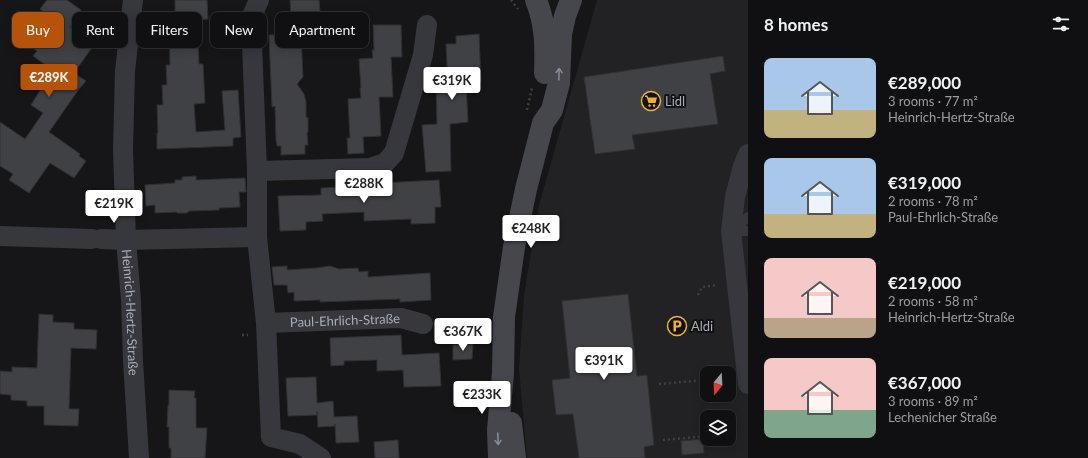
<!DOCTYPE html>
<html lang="en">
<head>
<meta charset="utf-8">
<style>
	:root { --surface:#101012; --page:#19191b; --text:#f1f3f6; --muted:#9c9d9f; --line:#303032; --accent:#b45309 }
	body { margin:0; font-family:Lato,sans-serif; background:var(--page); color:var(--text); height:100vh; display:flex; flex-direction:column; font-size:15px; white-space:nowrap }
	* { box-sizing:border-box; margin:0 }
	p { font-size:13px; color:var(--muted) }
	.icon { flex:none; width:22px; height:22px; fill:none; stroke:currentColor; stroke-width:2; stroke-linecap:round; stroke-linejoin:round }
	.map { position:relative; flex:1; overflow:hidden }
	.panel { display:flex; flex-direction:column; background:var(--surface); width:340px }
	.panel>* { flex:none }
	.guide { position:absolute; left:12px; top:12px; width:380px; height:36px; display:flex; gap:8px }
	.needle { width:26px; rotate:198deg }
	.tools { position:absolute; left:700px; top:366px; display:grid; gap:8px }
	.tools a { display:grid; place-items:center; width:36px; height:36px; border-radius:8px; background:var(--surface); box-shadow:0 2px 10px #0003,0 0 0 1px var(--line); font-size:20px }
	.price { position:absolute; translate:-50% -34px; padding:0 9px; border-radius:4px; background:#fff; color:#222; font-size:13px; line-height:26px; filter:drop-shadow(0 1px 2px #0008) }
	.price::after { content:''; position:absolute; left:50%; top:24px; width:12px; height:9px; margin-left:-6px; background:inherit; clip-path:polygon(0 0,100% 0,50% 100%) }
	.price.selected { background:var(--accent); color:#fff }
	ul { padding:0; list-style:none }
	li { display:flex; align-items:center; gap:12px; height:100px; padding:0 16px }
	li span { display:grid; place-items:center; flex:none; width:112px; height:80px; border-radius:8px; color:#555 }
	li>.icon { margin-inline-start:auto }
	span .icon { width:48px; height:48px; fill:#fffc; stroke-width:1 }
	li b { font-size:17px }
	h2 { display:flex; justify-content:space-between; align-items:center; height:48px; padding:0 16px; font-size:17px }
	.chip { padding:0 14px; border-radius:8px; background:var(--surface); box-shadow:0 2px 10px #0003,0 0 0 1px var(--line); font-size:14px; line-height:36px }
	.chip.selected { background:var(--accent); color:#fff }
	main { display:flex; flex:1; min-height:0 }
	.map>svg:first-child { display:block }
	.built { fill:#222225; fill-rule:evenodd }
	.building { fill:#404145; stroke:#303034 }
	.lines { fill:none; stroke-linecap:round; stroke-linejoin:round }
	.path { stroke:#3d3f44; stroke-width:2.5; stroke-dasharray:2 3; stroke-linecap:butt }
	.lane { stroke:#37383d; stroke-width:10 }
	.street { stroke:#37383d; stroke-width:20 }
	.secondary { stroke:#45474d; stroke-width:22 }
	.oneway { stroke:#858993 }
	.labels { text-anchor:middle; stroke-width:4; stroke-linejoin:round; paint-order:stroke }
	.poi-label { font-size:13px; fill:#a8adb8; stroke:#111113; text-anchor:start }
	.street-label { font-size:13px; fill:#a8adb8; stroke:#111113 }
</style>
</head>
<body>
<main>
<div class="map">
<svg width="748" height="458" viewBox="0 0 748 458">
	<rect width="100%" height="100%" fill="#161618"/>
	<path class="built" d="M597,0H748V458H527L519,369L524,295L538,209ZM707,373H729V395H707ZM707,417H729V439H707Z"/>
	<g class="building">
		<polygon points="47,0 67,0 81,10 70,27 90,40 91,49 74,73 86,81 79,89 49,132 80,154 79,156 86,161 74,178 50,163 29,193 9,180 13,174 0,166 0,122 25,139 43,113 31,105 42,87 40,86 51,69 33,56 37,51 23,41 43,11 40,9"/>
		<polygon points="175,0 207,0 208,19 197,20 199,64 203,64 205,103 194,104 196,132 225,130 222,91 238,90 241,137 233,138 233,146 157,149 157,133 158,133 157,105 163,105 162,85 167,85 166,65 170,65 169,20 175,20"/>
		<polygon points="290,0 319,0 321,24 314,25 314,33 301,33 303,77 297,84 304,94 306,102 306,117 308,118 308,132 307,133 308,145 305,145 305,154 281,155 281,146 277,146 276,140 275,106 272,107 269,35 292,34"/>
		<polygon points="373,25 401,25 402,57 391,57 393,97 379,97 381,136 363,137 364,153 348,154 347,138 350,138 348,99 361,98 360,88 361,88 359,59 373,58 372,50 374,50"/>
		<polygon points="479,34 481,82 466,83 468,122 450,124 451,171 426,172 422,125 437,124 436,84 448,84 446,44 456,44 456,36"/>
		<polygon points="723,56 725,71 710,74 718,124 632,135 635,149 595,154 584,77"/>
		<polygon points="196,176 196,180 245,178 246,192 239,192 240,207 219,208 219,210 189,211 187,213 177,213 177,212 155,213 155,205 146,206 145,185 175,183 175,180 182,180 182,177"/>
		<polygon points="439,180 441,207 435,207 435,223 411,224 411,219 364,221 364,212 322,214 323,221 306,222 306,230 280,231 278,196 321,195 321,188 362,186 362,184"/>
		<polygon points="287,266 287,270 316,268 330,266 339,269 358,268 359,272 368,271 368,277 430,273 431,300 400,302 400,299 320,302 320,300 294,301 294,292 288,293 287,285 274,285 272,267"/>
		<polygon points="628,294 637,376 647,375 654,445 644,447 645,458 579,458 573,414 556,415 552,380 570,378 562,301"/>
		<polygon points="39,314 53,315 53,322 74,323 74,329 97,330 96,349 71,348 69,409 79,409 78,426 44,425 44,406 27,406 27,401 11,400 11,395 0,394 0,371 12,372 12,367 37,368"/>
		<polygon points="401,335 402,355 439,353 441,386 404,387 403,370 377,371 377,360 344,361 344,365 331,366 330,338"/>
		<polygon points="473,344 472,359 453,360 453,345"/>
		<polygon points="316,377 317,403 333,401 334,417 357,416 359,442 336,443 335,424 335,426 318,427 317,411 317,415 288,416 286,378"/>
		<polygon points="169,390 195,391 194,398 196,398 196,428 207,428 205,458 171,458 171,448 169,448 169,427 167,427 168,405 169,405"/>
		<polygon points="703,439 704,453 682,455 681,441"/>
		<polygon points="398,440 399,458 375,458 374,442"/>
	</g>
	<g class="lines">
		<g class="path">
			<polyline points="511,0 518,9"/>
			<polyline points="527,110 532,88"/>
			<polyline points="698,295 702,287 718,285"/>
			<polyline points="242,335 248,335"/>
			<polyline points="659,384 705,380"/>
			<polyline points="663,440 707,436"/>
		</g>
		<g class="lane">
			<polyline points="733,230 748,217"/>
			<polyline points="731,231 748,231"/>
		</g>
		<g class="street">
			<path id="s1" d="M133,0L125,71L123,150L126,240L131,300L133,361L139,458"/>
			<polyline points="748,154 743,166 735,197 731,231 748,384"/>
			<polyline points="257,171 251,18 259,0"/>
			<polyline points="0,236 92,239"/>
			<polyline points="101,239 126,240 257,237"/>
			<path id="s2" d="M266,323L401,318L423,324"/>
			<polyline points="321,458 300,444 271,437 266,323 257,237 257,171 370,168 385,163 394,153 423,55 427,25"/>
		</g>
		<g class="secondary">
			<path d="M536,0C546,25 546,47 545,73"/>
			<polyline points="511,423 515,458"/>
			<polyline points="499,458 498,430 503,373 504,317 514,247 526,189 543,123 552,110 559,83 561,34 565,16 571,0"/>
		</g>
	</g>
	<defs><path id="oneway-shaft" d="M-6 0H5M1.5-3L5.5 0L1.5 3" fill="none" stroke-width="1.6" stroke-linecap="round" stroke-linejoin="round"/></defs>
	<g class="oneway">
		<use href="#oneway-shaft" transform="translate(559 74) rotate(-88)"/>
		<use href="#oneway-shaft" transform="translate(498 439) rotate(88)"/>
	</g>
	<defs>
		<g id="supermarket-ring" transform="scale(1)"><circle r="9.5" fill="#111113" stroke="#f2b134" stroke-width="1.5"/><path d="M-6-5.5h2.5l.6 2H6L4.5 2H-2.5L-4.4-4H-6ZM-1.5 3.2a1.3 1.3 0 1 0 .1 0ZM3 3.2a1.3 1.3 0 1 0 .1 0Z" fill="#f2b134"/></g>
		<g id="parking-ring" transform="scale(1)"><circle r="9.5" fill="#111113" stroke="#f2b134" stroke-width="1.5"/><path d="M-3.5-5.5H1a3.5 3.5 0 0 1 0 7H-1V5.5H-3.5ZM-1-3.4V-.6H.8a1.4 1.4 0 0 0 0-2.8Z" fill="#f2b134"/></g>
	</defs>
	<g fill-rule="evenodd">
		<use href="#supermarket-ring" x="651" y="101"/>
		<use href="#parking-ring" x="677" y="326"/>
	</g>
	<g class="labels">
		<g class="poi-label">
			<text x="665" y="106">Lidl</text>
			<text x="691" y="331">Aldi</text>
		</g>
		<g class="street-label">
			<text dy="5" stroke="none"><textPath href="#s1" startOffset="313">Heinrich-Hertz-Straße</textPath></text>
			<text dy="5" stroke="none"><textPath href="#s2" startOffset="79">Paul-Ehrlich-Straße</textPath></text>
		</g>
	</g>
</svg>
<div class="tools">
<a><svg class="needle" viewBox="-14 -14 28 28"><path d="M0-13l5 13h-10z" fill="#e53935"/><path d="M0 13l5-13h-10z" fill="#9c9d9f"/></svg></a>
<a><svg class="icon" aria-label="layers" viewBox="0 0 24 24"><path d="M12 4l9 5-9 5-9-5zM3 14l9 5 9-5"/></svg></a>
</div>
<b class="price selected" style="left:49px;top:98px">€289K</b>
<b class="price" style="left:452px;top:101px">€319K</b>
<b class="price" style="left:364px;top:204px">€288K</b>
<b class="price" style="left:114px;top:224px">€219K</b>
<b class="price" style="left:531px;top:249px">€248K</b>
<b class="price" style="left:463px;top:352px">€367K</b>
<b class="price" style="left:604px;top:381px">€391K</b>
<b class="price" style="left:482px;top:415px">€233K</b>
<div class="guide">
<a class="chip selected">Buy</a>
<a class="chip">Rent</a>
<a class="chip">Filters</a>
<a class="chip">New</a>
<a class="chip">Apartment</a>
</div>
</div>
<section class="panel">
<h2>8 homes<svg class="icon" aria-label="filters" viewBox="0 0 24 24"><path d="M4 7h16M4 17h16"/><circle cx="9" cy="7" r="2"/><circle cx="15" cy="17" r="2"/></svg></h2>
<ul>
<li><span style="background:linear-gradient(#a9c7e8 65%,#c2b280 0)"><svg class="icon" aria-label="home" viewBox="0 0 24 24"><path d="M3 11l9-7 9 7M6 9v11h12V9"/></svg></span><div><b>€289,000</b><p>3 rooms · 77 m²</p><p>Heinrich-Hertz-Straße</p></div></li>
<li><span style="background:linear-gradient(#a9c7e8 70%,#c2b280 0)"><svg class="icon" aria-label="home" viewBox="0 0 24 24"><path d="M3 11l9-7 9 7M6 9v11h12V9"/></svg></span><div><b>€319,000</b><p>2 rooms · 78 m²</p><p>Paul-Ehrlich-Straße</p></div></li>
<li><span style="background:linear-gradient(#f6c9c9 75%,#b9a48a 0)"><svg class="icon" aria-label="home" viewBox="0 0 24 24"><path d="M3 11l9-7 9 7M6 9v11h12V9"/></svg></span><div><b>€219,000</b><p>2 rooms · 58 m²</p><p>Heinrich-Hertz-Straße</p></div></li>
<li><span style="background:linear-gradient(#f6c9c9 65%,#7fa58c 0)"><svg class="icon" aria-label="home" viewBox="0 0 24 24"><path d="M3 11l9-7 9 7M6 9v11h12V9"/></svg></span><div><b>€367,000</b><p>3 rooms · 89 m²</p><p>Lechenicher Straße</p></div></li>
</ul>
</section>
</main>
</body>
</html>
